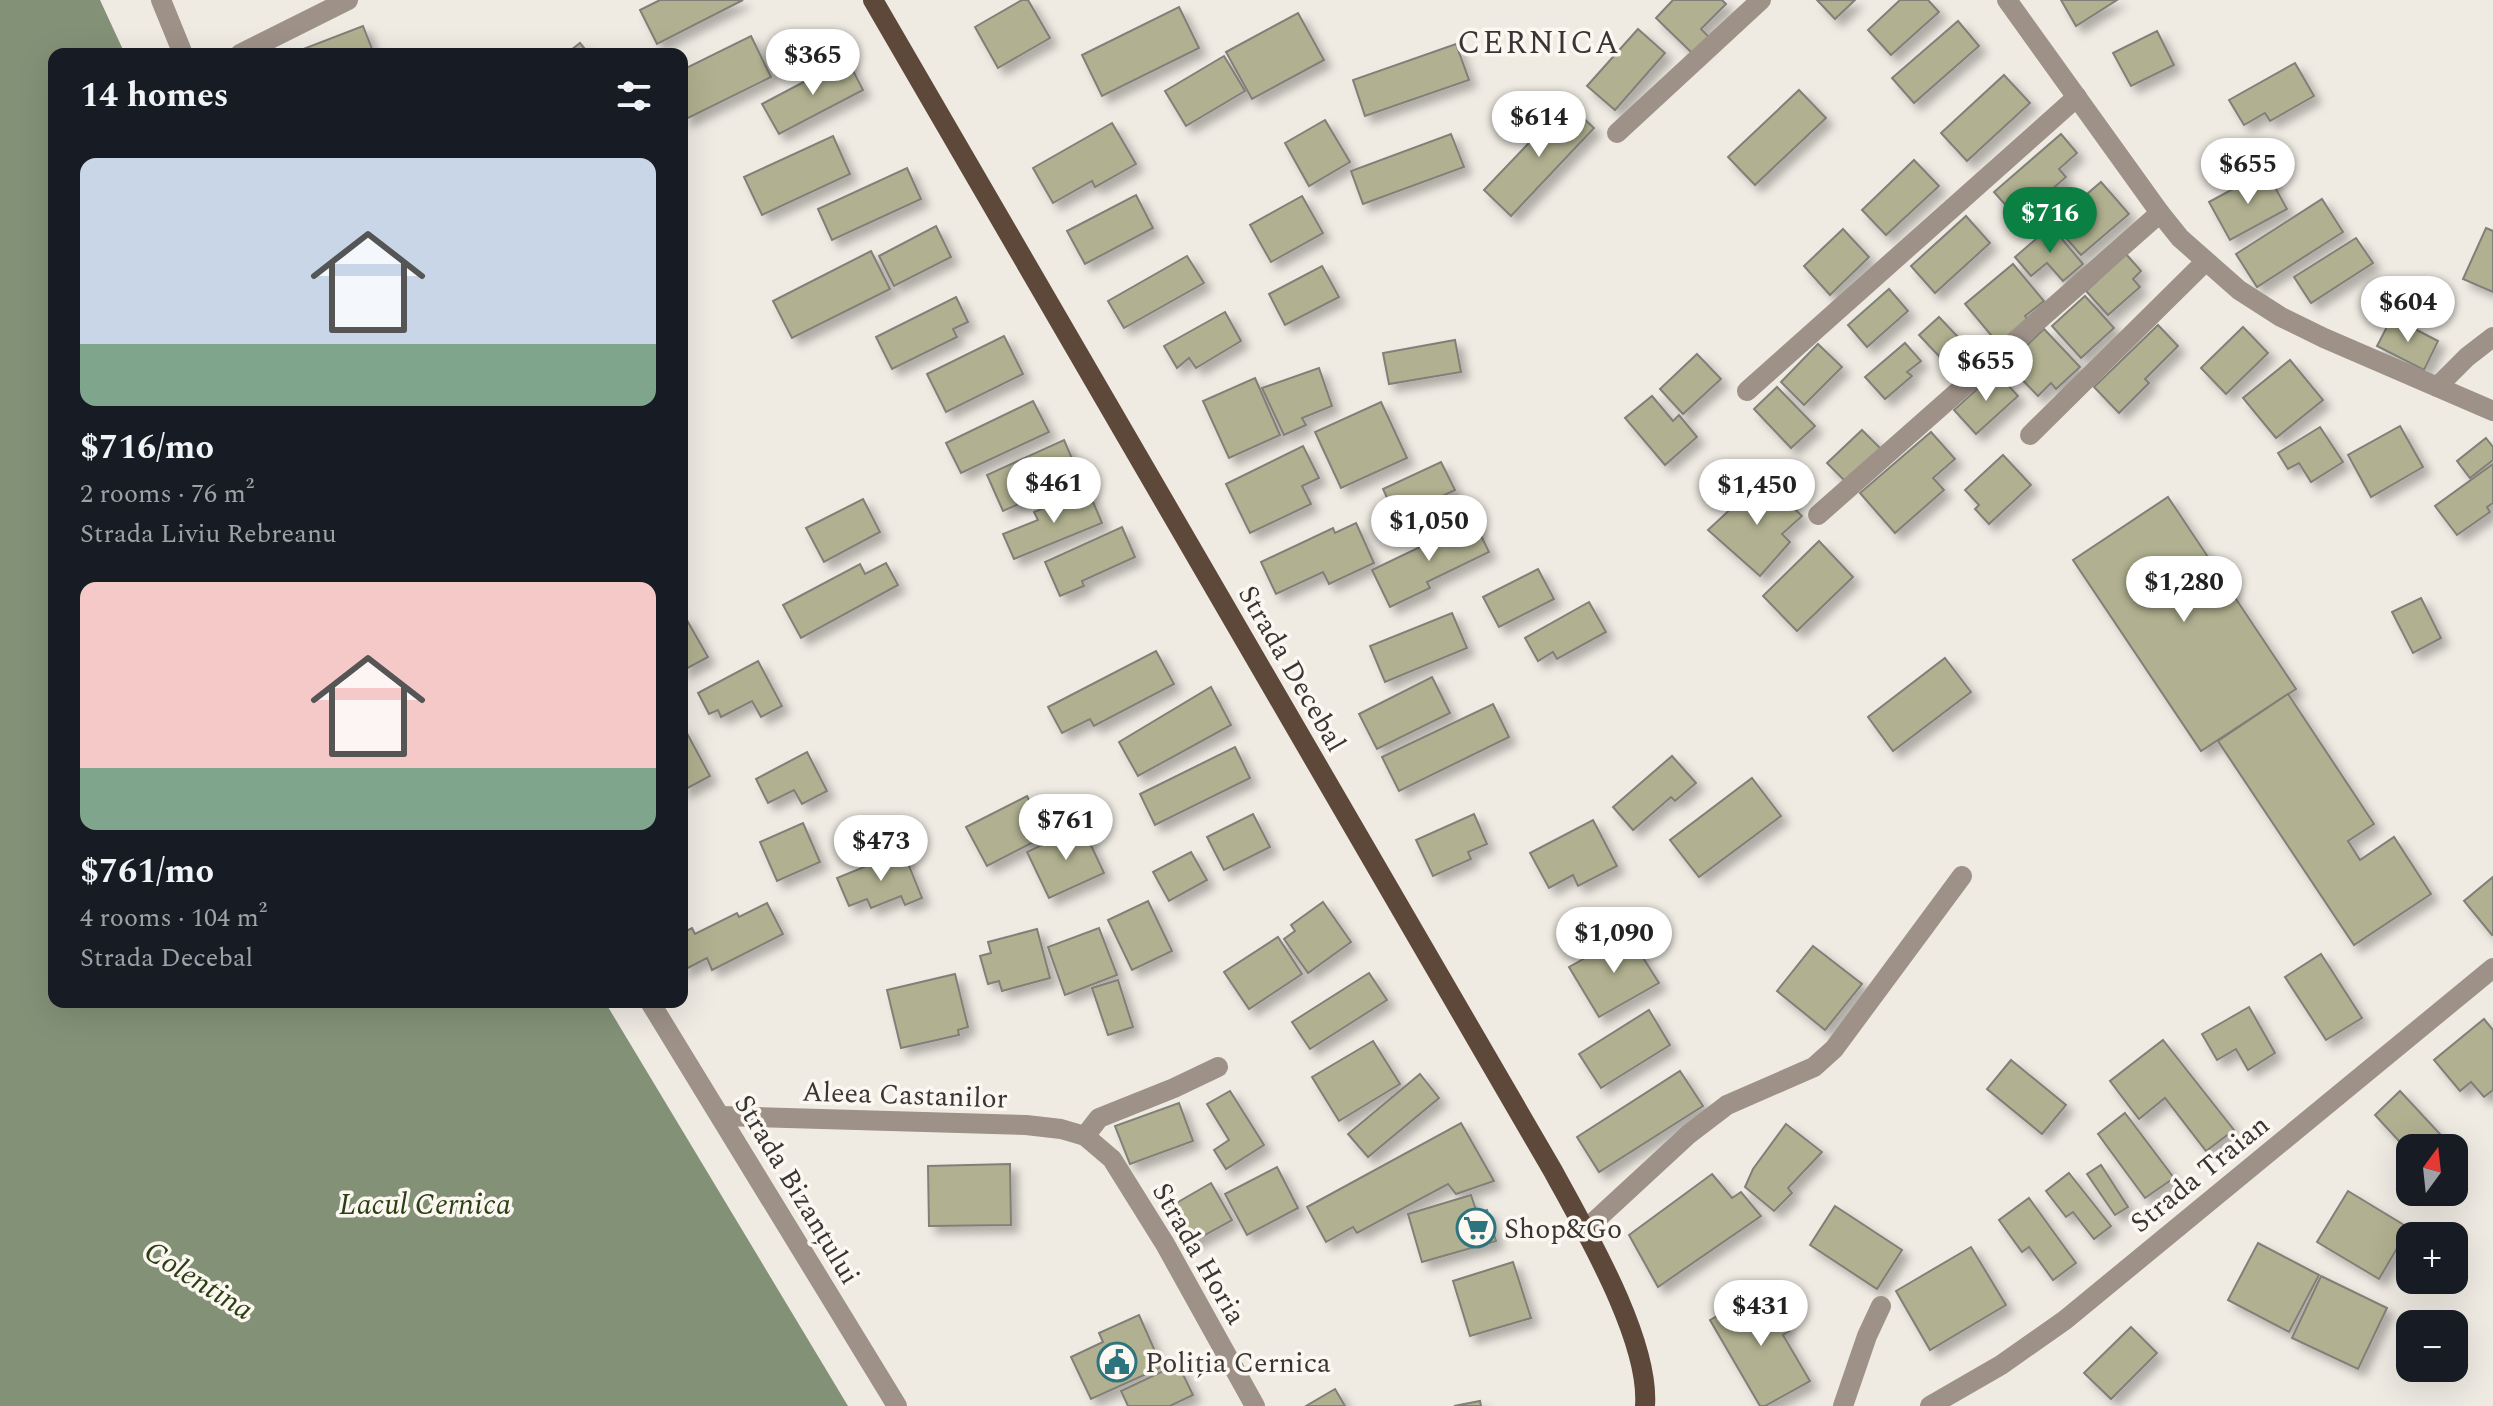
<!DOCTYPE html>
<html lang="en">
<head>
<meta charset="utf-8">
<style>
	:root { --surface:#171b24; --page:#20242c; --text:#f1f3f6; --muted:#9ea1a6; --accent:#0b8043 }
	body { margin:0; font-family:Spectral,serif; background:var(--page); color:var(--text); height:100vh; display:flex; flex-direction:column; font-size:30px; white-space:nowrap }
	* { box-sizing:border-box; margin:0 }
	p { font-size:26px; color:var(--muted) }
	.icon { flex:none; width:44px; height:44px; fill:none; stroke:currentColor; stroke-width:2; stroke-linecap:round; stroke-linejoin:round }
	.map { position:relative; flex:1; overflow:hidden }
	.sheet { position:absolute; left:48px; top:48px; width:640px; height:960px; display:flex; flex-direction:column; background:var(--surface); border-radius:16px; box-shadow:0 8px 32px #0002 }
	.sheet>* { flex:none }
	.needle { width:52px; rotate:15deg }
	.tools { position:absolute; left:2396px; top:1134px; display:grid; gap:16px }
	.tools a { display:grid; place-items:center; width:72px; height:72px; border-radius:16px; background:var(--surface); box-shadow:0 8px 32px #0002; font-size:40px }
	.price { position:absolute; translate:-50% -68px; padding:0 18px; border-radius:28px; background:#fff; color:#222; font-size:26px; line-height:52px; filter:drop-shadow(0 2px 4px #0008) }
	.price::after { content:''; position:absolute; left:50%; top:48px; width:24px; height:18px; margin-left:-12px; background:inherit; clip-path:polygon(0 0,100% 0,50% 100%) }
	.price.selected { background:var(--accent); color:#fff }
	ul { padding:0; list-style:none }
	li { display:grid; align-content:center; gap:16px; height:424px; padding:0 32px }
	li span { display:grid; place-items:center; height:248px; border-radius:16px; color:#555 }
	li>.icon { margin-inline-start:auto }
	span .icon { width:144px; height:144px; fill:#fffc; stroke-width:1 }
	li b { font-size:34px }
	h2 { display:flex; justify-content:space-between; align-items:center; height:96px; padding:0 32px; font-size:34px }
	.map>svg:first-child { display:block }
	.water { fill:#839277 }
	.building { fill:#b1b191; stroke:#807f78; stroke-width:2; filter:url(#shadow) }
	.lines { fill:none; stroke-linecap:round; stroke-linejoin:round }
	.minor { stroke:#9d9188; stroke-width:20 }
	.major { stroke:#5d483a; stroke-width:20 }
	.labels { text-anchor:middle; stroke-width:7; stroke-linejoin:round; paint-order:stroke }
	.street-label { font-size:28px; fill:#383634; stroke:#fcf8f1 }
	.poi-label { font-size:28px; fill:#383634; stroke:#fcf8f1; text-anchor:start }
	.water-label { font-size:30px; font-style:italic; fill:#2a4014; stroke:#fcf8f1 }
	.quarter-label { font-size:32px; letter-spacing:2px; fill:#383634; stroke:#fcf8f1 }
</style>
</head>
<body>
<div class="map">
<svg width="2493" height="1406" viewBox="0 0 2493 1406">
	<defs>
		<filter id="shadow"><feDropShadow dx="7" dy="7" stdDeviation="4" flood-color="#0004"/></filter>
	</defs>
	<rect width="100%" height="100%" fill="#efebe3"/>
	<polygon class="water" points="0,0 100,0 125,54 54,54 54,1002 605,1002 848,1406 0,1406"/>
	<g class="building">
		<polygon points="660,0 743,0 657,44 640,10"/>
		<polygon points="1022,0 1028,0 1050,38 998,68 975,27"/>
		<polygon points="1673,0 1722,0 1726,4 1701,29 1709,37 1693,54 1656,18"/>
		<polygon points="1817,0 1855,0 1835,19"/>
		<polygon points="1900,0 1928,0 1939,12 1891,55 1868,30"/>
		<polygon points="2061,0 2117,0 2076,26"/>
		<polygon points="1179,7 1199,48 1102,96 1082,55"/>
		<polygon points="1298,13 1324,60 1252,99 1226,52"/>
		<polygon points="1958,21 1979,46 1914,103 1892,78"/>
		<polygon points="363,26 374,54 299,54 298,51"/>
		<polygon points="1638,29 1665,53 1615,110 1587,86"/>
		<polygon points="2157,31 2174,65 2131,86 2113,53"/>
		<polygon points="751,36 771,77 684,120 682,70"/>
		<polygon points="580,43 589,54 566,54"/>
		<polygon points="1456,44 1469,80 1365,116 1353,80"/>
		<polygon points="1224,56 1245,91 1186,126 1165,91"/>
		<polygon points="847,59 863,90 779,134 762,104"/>
		<polygon points="2295,63 2314,96 2270,121 2265,113 2244,125 2229,100"/>
		<polygon points="2004,75 2030,103 1967,161 1941,133"/>
		<polygon points="1799,90 1826,118 1755,185 1728,157"/>
		<polygon points="1567,103 1594,128 1511,216 1484,190"/>
		<polygon points="1325,120 1350,162 1309,186 1285,143"/>
		<polygon points="1112,123 1136,164 1095,187 1092,181 1053,203 1033,168"/>
		<polygon points="1451,134 1464,167 1363,204 1351,171"/>
		<polygon points="2061,134 2077,153 2059,169 2066,177 2018,219 1994,192"/>
		<polygon points="833,136 850,174 762,215 744,177"/>
		<polygon points="1914,160 1939,186 1886,235 1862,210"/>
		<polygon points="907,168 921,199 832,240 818,209"/>
		<polygon points="2266,171 2287,209 2230,240 2209,202"/>
		<polygon points="2101,182 2129,214 2081,255 2053,223"/>
		<polygon points="1136,195 1153,228 1085,264 1067,231"/>
		<polygon points="1302,196 1323,233 1271,262 1250,225"/>
		<polygon points="2322,199 2343,232 2257,287 2236,254"/>
		<polygon points="1966,216 1990,243 1935,293 1911,266"/>
		<polygon points="936,226 951,257 894,286 879,256"/>
		<polygon points="2051,226 2083,264 2063,281 2047,263 2031,276 2015,257"/>
		<polygon points="2486,228 2493,231 2493,292 2463,279"/>
		<polygon points="1843,229 1869,257 1830,295 1804,266"/>
		<polygon points="2356,238 2373,263 2311,303 2294,277"/>
		<polygon points="871,251 890,289 792,338 773,301"/>
		<polygon points="2126,254 2141,271 2133,279 2140,287 2108,315 2086,291"/>
		<polygon points="1187,256 1204,283 1124,328 1108,301"/>
		<polygon points="2013,264 2044,301 2025,316 2030,323 2001,347 1965,304"/>
		<polygon points="1322,266 1339,297 1285,325 1269,294"/>
		<polygon points="1889,289 1908,311 1867,347 1848,325"/>
		<polygon points="2085,296 2114,328 2081,358 2052,326"/>
		<polygon points="956,297 968,322 953,329 957,337 892,369 876,337"/>
		<polygon points="1225,312 1241,341 1196,368 1189,358 1177,368 1164,346"/>
		<polygon points="1939,317 1975,355 1955,373 1919,335"/>
		<polygon points="2392,317 2438,341 2424,370 2377,346"/>
		<polygon points="2158,325 2178,346 2145,379 2149,383 2119,413 2094,387"/>
		<polygon points="2243,327 2268,353 2226,394 2201,368"/>
		<polygon points="2044,329 2080,367 2056,389 2051,383 2038,396 2007,364"/>
		<polygon points="1004,336 1023,374 946,412 927,374"/>
		<polygon points="1455,340 1461,372 1389,384 1383,353"/>
		<polygon points="1905,343 1921,361 1907,372 1912,376 1885,399 1865,377"/>
		<polygon points="1818,344 1842,367 1804,405 1781,382"/>
		<polygon points="1697,354 1721,379 1683,414 1660,389"/>
		<polygon points="2290,360 2323,400 2276,438 2243,398"/>
		<polygon points="1319,368 1332,406 1302,418 1306,425 1284,435 1262,388"/>
		<polygon points="1996,372 2018,396 1976,434 1954,410"/>
		<polygon points="1255,378 1280,435 1229,458 1203,401"/>
		<polygon points="1777,387 1815,426 1791,448 1754,409"/>
		<polygon points="1652,396 1673,421 1679,415 1697,437 1665,465 1625,418"/>
		<polygon points="1033,401 1049,432 961,473 946,443"/>
		<polygon points="1381,402 1407,458 1341,488 1315,432"/>
		<polygon points="2400,426 2423,467 2371,497 2348,455"/>
		<polygon points="2320,427 2343,462 2311,482 2299,463 2288,469 2278,453"/>
		<polygon points="1862,430 1882,450 1848,484 1827,463"/>
		<polygon points="1931,432 1955,459 1933,478 1944,490 1895,533 1860,493"/>
		<polygon points="2486,438 2493,447 2493,460 2470,478 2457,461"/>
		<polygon points="1064,440 1080,477 1003,511 987,475"/>
		<polygon points="1303,446 1319,478 1302,486 1311,504 1250,533 1226,484"/>
		<polygon points="2003,455 2031,485 1989,524 1975,509 1979,505 1965,490"/>
		<polygon points="1441,462 1455,490 1409,512 1406,505 1393,511 1383,489"/>
		<polygon points="2493,464 2493,503 2487,507 2490,512 2457,535 2435,506"/>
		<polygon points="1763,479 1802,516 1782,534 1790,542 1760,576 1708,530"/>
		<polygon points="1088,490 1102,523 1014,559 1003,534 1038,520 1034,512"/>
		<polygon points="2168,497 2296,689 2201,751 2073,560"/>
		<polygon points="863,499 880,532 824,562 806,528"/>
		<polygon points="1474,521 1489,552 1427,582 1430,588 1390,607 1372,570"/>
		<polygon points="1356,523 1374,563 1329,584 1323,572 1276,594 1261,562 1333,528 1335,533"/>
		<polygon points="1122,527 1135,557 1082,581 1084,586 1060,596 1045,562"/>
		<polygon points="1819,541 1853,577 1797,631 1763,596"/>
		<polygon points="886,563 898,585 801,638 783,605 860,564 865,574"/>
		<polygon points="1538,569 1554,599 1499,627 1483,597"/>
		<polygon points="2421,598 2441,638 2413,653 2392,612"/>
		<polygon points="1589,602 1606,632 1557,659 1553,652 1538,661 1525,638"/>
		<polygon points="1452,613 1467,648 1385,682 1370,646"/>
		<polygon points="684,615 708,657 682,671 682,617"/>
		<polygon points="1156,651 1174,684 1094,726 1090,719 1062,733 1048,707"/>
		<polygon points="1945,658 1971,692 1893,751 1868,717"/>
		<polygon points="758,661 782,706 761,717 752,701 721,717 718,710 709,714 698,693"/>
		<polygon points="1432,677 1450,713 1377,749 1359,714"/>
		<polygon points="1211,687 1231,725 1138,776 1119,742"/>
		<polygon points="2288,694 2374,824 2348,841 2360,860 2394,837 2431,894 2354,945 2218,741"/>
		<polygon points="1493,704 1509,737 1399,791 1382,757"/>
		<polygon points="682,724 710,776 682,791"/>
		<polygon points="1235,747 1250,778 1155,825 1140,794"/>
		<polygon points="807,752 827,791 802,804 794,790 768,803 756,779"/>
		<polygon points="1672,756 1696,783 1675,801 1671,797 1633,830 1613,807"/>
		<polygon points="1752,778 1781,816 1699,877 1670,840"/>
		<polygon points="1027,796 1047,835 987,866 966,827"/>
		<polygon points="1253,814 1270,847 1224,870 1207,837"/>
		<polygon points="1474,814 1487,844 1468,852 1471,859 1433,876 1416,840"/>
		<polygon points="1593,820 1617,866 1578,886 1573,875 1549,888 1530,853"/>
		<polygon points="803,823 820,862 777,881 760,842"/>
		<polygon points="1082,826 1104,873 1049,898 1027,852"/>
		<polygon points="903,851 922,898 905,905 901,896 871,908 867,899 849,906 837,878"/>
		<polygon points="1191,852 1207,880 1169,901 1153,872"/>
		<polygon points="2493,877 2493,934 2492,935 2464,901"/>
		<polygon points="1148,901 1172,951 1132,970 1108,920"/>
		<polygon points="1323,902 1351,942 1308,973 1284,939 1295,931 1291,925"/>
		<polygon points="767,903 783,934 712,970 707,958 682,971 682,933 692,928 695,934 737,913 739,917"/>
		<polygon points="1099,928 1117,975 1065,995 1048,947"/>
		<polygon points="1037,929 1050,978 1002,991 999,981 988,984 980,956 991,953 988,942"/>
		<polygon points="1628,934 1659,983 1599,1017 1569,967"/>
		<polygon points="1278,937 1302,974 1249,1009 1224,972"/>
		<polygon points="1813,946 1862,984 1825,1030 1777,991"/>
		<polygon points="2321,954 2362,1018 2326,1040 2285,977"/>
		<polygon points="1369,973 1387,1000 1310,1049 1292,1022"/>
		<polygon points="955,974 968,1027 958,1030 959,1035 901,1048 887,990"/>
		<polygon points="1118,980 1133,1027 1108,1035 1092,988"/>
		<polygon points="2249,1007 2275,1053 2248,1070 2236,1049 2217,1060 2202,1034"/>
		<polygon points="1649,1010 1670,1045 1601,1088 1579,1054"/>
		<polygon points="2484,1019 2493,1030 2493,1090 2484,1097 2471,1082 2460,1091 2434,1060"/>
		<polygon points="2163,1040 2234,1130 2206,1151 2165,1098 2139,1119 2110,1081"/>
		<polygon points="1373,1041 1400,1084 1339,1121 1312,1077"/>
		<polygon points="2011,1060 2066,1105 2042,1134 1987,1089"/>
		<polygon points="1680,1071 1703,1106 1599,1172 1577,1137"/>
		<polygon points="1420,1074 1439,1098 1368,1157 1348,1134"/>
		<polygon points="1230,1091 1264,1145 1226,1169 1214,1150 1229,1140 1207,1104"/>
		<polygon points="2400,1091 2453,1148 2410,1148 2410,1153 2375,1115"/>
		<polygon points="1179,1103 1193,1141 1130,1164 1115,1126"/>
		<polygon points="2125,1113 2174,1178 2145,1198 2098,1134"/>
		<polygon points="1461,1123 1494,1181 1456,1194 1448,1184 1357,1233 1353,1227 1326,1242 1307,1207"/>
		<polygon points="1786,1124 1822,1152 1788,1188 1792,1193 1774,1211 1745,1187 1753,1169"/>
		<polygon points="1010,1164 1011,1225 929,1226 928,1166"/>
		<polygon points="2101,1165 2128,1207 2115,1215 2087,1174"/>
		<polygon points="1277,1167 1298,1208 1247,1235 1225,1194"/>
		<polygon points="2069,1173 2111,1226 2094,1239 2073,1212 2066,1217 2046,1191"/>
		<polygon points="1712,1174 1732,1198 1741,1192 1761,1216 1658,1287 1629,1235"/>
		<polygon points="1211,1183 1232,1220 1187,1245 1166,1209"/>
		<polygon points="2348,1191 2409,1228 2379,1279 2317,1242"/>
		<polygon points="1471,1195 1477,1213 1487,1210 1496,1241 1422,1262 1408,1214"/>
		<polygon points="2029,1198 2076,1263 2053,1280 2029,1247 2022,1252 1999,1220"/>
		<polygon points="1835,1206 1902,1250 1877,1289 1810,1245"/>
		<polygon points="2258,1243 2319,1275 2289,1332 2228,1300"/>
		<polygon points="1971,1247 2006,1305 1930,1350 1896,1291"/>
		<polygon points="1513,1262 1531,1318 1470,1336 1453,1281"/>
		<polygon points="2321,1276 2387,1308 2358,1369 2292,1338"/>
		<polygon points="1765,1289 1789,1331 1783,1335 1810,1381 1765,1406 1760,1406 1710,1320"/>
		<polygon points="1139,1315 1162,1367 1091,1399 1071,1357 1103,1342 1099,1333"/>
		<polygon points="2131,1327 2157,1353 2111,1399 2084,1373"/>
		<polygon points="1178,1364 1193,1395 1170,1406 1128,1406 1121,1391"/>
		<polygon points="1335,1389 1345,1406 1306,1406"/>
		<polygon points="1480,1401 1481,1406 1454,1406"/>
	</g>
	<g class="lines">
		<g class="minor">
			<polyline points="161,0 183,54"/>
			<polyline points="2007,0 2160,213 2180,238 2239,290 2281,317 2324,338 2493,411"/>
			<polyline points="240,54 348,0"/>
			<polyline points="1617,133 1761,0"/>
			<polyline points="2437,387 2467,357 2493,337"/>
			<polyline points="1747,391 2077,97"/>
			<polyline points="2030,435 2205,262"/>
			<polyline points="1818,515 2160,213"/>
			<polyline points="650,1002 897,1406"/>
			<polyline points="721,1116 1026,1125 1061,1129 1085,1136 1112,1159 1165,1244 1255,1406"/>
			<polyline points="1085,1136 1099,1118 1174,1088 1218,1067"/>
			<polyline points="1585,1230 1689,1134 1727,1105 1814,1067 1834,1049 1962,876"/>
			<polyline points="1843,1406 1867,1336 1881,1306"/>
			<polyline points="1930,1406 2001,1365 2065,1320 2493,968"/>
		</g>
		<path class="major" d="M873,0L1553,1171C1585,1230 1650,1340 1645,1406"/>
	</g>
	<defs>
		<g id="supermarket-ring" transform="scale(2)"><circle r="9.5" fill="#fcf8f1" stroke="#2c747e" stroke-width="1.5"/><path d="M-6-5.5h2.5l.6 2H6L4.5 2H-2.5L-4.4-4H-6ZM-1.5 3.2a1.3 1.3 0 1 0 .1 0ZM3 3.2a1.3 1.3 0 1 0 .1 0Z" fill="#2c747e"/></g>
		<g id="civic-ring" transform="scale(2)"><circle r="9.5" fill="#fcf8f1" stroke="#2c747e" stroke-width="1.5"/><path d="M-.6-6.5H3V-4.5H.6V-3L4-1V1h2V6H-6V1h2V-1L-.6-3ZM-1.2 2.5V6h2.4V2.5Z" fill="#2c747e"/></g>
	</defs>
	<g fill-rule="evenodd">
		<use href="#supermarket-ring" x="1476" y="1228"/>
		<use href="#civic-ring" x="1117" y="1362"/>
	</g>
	<g class="labels">
		<g class="street-label">
			<text transform="translate(1293 668) rotate(60)" y="10">Strada Decebal</text>
			<text transform="translate(905 1094) rotate(2)" y="10">Aleea Castanilor</text>
			<text transform="translate(2199 1173) rotate(-39)" y="10">Strada Traian</text>
			<text transform="translate(798 1189) rotate(59)" y="10">Strada Bizanțului</text>
			<text transform="translate(1200 1253) rotate(60)" y="10">Strada Horia</text>
		</g>
		<g class="poi-label">
			<text x="1504" y="1238">Shop&amp;Go</text>
			<text x="1145" y="1372">Poliția Cernica</text>
		</g>
		<g class="water-label">
			<text x="425" y="1214">Lacul Cernica</text>
			<text transform="translate(199 1280) rotate(32)" y="10">Colentina</text>
		</g>
		<g class="quarter-label">
			<text x="1539" y="53">CERNICA</text>
		</g>
	</g>
</svg>
<div class="tools">
<a><svg class="needle" viewBox="-14 -14 28 28"><path d="M0-13l5 13h-10z" fill="#e53935"/><path d="M0 13l5-13h-10z" fill="#9ea1a6"/></svg></a>
<a>+</a>
<a>−</a>
</div>
<b class="price" style="left:813px;top:97px">$365</b>
<b class="price" style="left:1539px;top:159px">$614</b>
<b class="price" style="left:2248px;top:206px">$655</b>
<b class="price selected" style="left:2050px;top:255px">$716</b>
<b class="price" style="left:2408px;top:344px">$604</b>
<b class="price" style="left:1986px;top:403px">$655</b>
<b class="price" style="left:1054px;top:525px">$461</b>
<b class="price" style="left:1757px;top:527px">$1,450</b>
<b class="price" style="left:1429px;top:563px">$1,050</b>
<b class="price" style="left:2184px;top:624px">$1,280</b>
<b class="price" style="left:1066px;top:862px">$761</b>
<b class="price" style="left:881px;top:883px">$473</b>
<b class="price" style="left:1614px;top:975px">$1,090</b>
<b class="price" style="left:1761px;top:1348px">$431</b>
<section class="sheet">
<h2>14 homes<svg class="icon" aria-label="filters" viewBox="0 0 24 24"><path d="M4 7h16M4 17h16"/><circle cx="9" cy="7" r="2"/><circle cx="15" cy="17" r="2"/></svg></h2>
<ul>
<li><span style="background:linear-gradient(#c9d6e8 75%,#7fa58c 0)"><svg class="icon" aria-label="home" viewBox="0 0 24 24"><path d="M3 11l9-7 9 7M6 9v11h12V9"/></svg></span><div><b>$716/mo</b><p>2 rooms · 76 m²</p><p>Strada Liviu Rebreanu</p></div></li>
<li><span style="background:linear-gradient(#f6c9c9 75%,#7fa58c 0)"><svg class="icon" aria-label="home" viewBox="0 0 24 24"><path d="M3 11l9-7 9 7M6 9v11h12V9"/></svg></span><div><b>$761/mo</b><p>4 rooms · 104 m²</p><p>Strada Decebal</p></div></li>
</ul>
</section>
</div>
</body>
</html>
